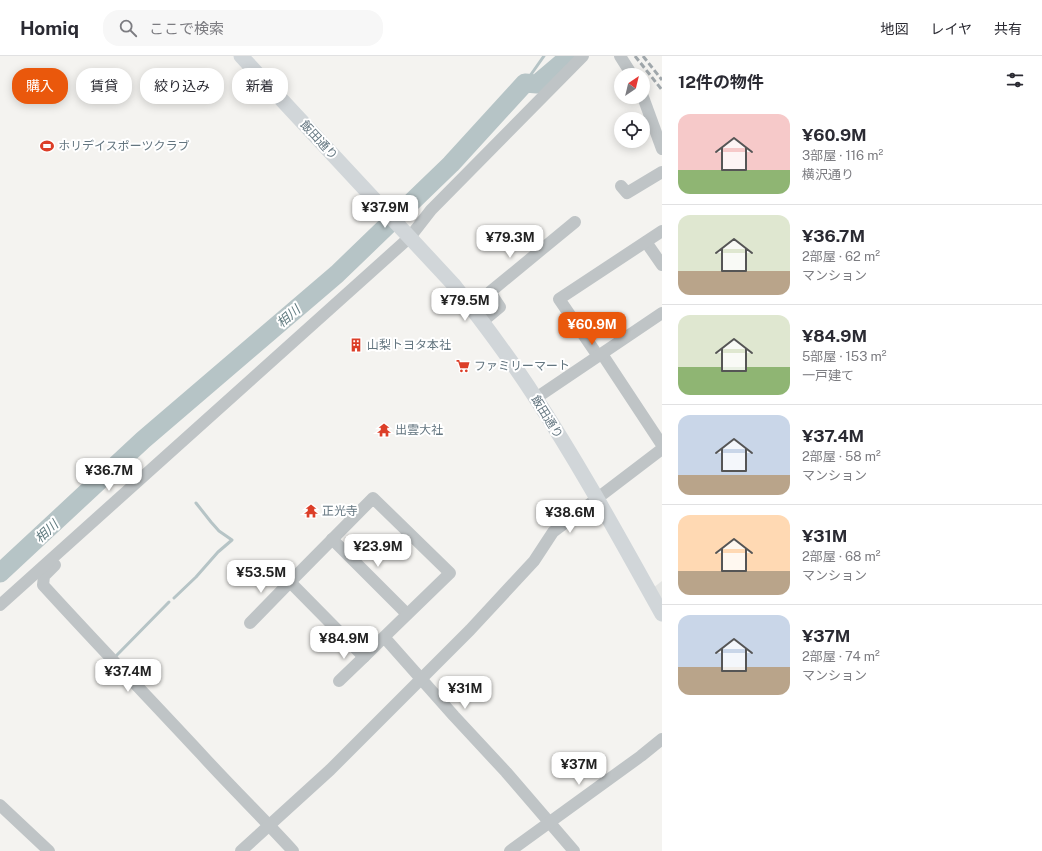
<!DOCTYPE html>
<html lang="ja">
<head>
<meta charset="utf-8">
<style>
	:root { --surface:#fff; --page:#f7f7f7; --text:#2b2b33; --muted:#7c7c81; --line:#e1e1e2; --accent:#ea580c }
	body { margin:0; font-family:"Public Sans","Noto Sans JP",sans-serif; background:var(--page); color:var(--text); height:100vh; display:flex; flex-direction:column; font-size:15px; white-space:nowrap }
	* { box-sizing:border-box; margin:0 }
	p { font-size:13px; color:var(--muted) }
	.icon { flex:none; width:22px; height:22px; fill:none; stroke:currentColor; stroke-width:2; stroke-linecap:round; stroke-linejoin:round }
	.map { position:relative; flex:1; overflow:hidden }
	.details { display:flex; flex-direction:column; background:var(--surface); width:380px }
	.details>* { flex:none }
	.top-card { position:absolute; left:12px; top:12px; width:380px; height:36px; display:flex; gap:8px }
	.needle { width:26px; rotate:35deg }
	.controls { position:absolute; left:614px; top:12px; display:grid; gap:8px }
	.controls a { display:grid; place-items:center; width:36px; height:36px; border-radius:50%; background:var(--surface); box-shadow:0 2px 10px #0003; font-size:20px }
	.price { position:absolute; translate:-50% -34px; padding:0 9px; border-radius:8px; background:#fff; color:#222; font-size:13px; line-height:26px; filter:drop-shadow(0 1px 2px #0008) }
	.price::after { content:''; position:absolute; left:50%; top:24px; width:12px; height:9px; margin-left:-6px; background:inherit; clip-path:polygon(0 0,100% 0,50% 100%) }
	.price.current { background:var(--accent); color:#fff }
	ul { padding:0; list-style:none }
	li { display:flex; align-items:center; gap:12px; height:100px; padding:0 16px }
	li+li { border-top:1px solid var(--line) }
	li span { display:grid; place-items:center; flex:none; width:112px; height:80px; border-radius:12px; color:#555 }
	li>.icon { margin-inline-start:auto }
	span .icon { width:48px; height:48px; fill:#fffc; stroke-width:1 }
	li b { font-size:17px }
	h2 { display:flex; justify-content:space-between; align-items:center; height:48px; padding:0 16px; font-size:17px }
	.tag { padding:0 14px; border-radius:16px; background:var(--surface); box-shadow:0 2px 10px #0003; font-size:14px; line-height:36px }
	.tag.current { background:var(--accent); color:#fff }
	header { display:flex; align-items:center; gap:24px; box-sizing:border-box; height:56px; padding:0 20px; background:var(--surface); border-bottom:1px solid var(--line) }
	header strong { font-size:19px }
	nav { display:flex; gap:22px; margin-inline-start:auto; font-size:14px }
	.search { width:280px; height:36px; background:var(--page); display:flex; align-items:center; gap:10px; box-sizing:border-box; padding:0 14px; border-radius:16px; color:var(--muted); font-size:15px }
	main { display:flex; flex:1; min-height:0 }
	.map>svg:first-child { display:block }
	.built { fill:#e4e5e3 }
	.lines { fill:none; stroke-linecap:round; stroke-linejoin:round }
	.stream { stroke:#b6c4c6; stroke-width:3 }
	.river { stroke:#b6c4c6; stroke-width:19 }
	.minor { stroke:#bfc4c6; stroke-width:12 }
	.major { stroke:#d1d6d9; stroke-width:15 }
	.rail { stroke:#a0a7ab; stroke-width:3; stroke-dasharray:6 3; stroke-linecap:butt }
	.labels { text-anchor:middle; stroke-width:4; stroke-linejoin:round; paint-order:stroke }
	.street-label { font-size:12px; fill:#647680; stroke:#fff }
	.poi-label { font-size:12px; fill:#647680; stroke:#fff; text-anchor:start }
	.water-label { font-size:13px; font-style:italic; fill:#5f797e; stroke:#fff }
</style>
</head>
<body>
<header>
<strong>Homiq</strong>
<div class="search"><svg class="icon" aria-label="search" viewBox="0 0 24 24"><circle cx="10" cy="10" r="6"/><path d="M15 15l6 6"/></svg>ここで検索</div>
<nav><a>地図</a><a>レイヤ</a><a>共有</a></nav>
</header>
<main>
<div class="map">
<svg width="662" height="795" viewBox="0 0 662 795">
	<rect width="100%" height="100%" fill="#f4f3f0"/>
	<polygon class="built" points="662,525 662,558 649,535"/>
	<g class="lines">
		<g class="stream">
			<polyline points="525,27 544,0"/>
			<polyline points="174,542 196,521 218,496 232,484 219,475 211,466 196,447"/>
			<polyline points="114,602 169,546"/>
		</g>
		<polyline class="river" points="0,517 143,384 337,218 451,108 525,27 537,28 570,0"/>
		<g class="minor">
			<polyline points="620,0 632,19"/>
			<polyline points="643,41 662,93"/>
			<polyline points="621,130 627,137 662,116"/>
			<polyline points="646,186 662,209"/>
			<polyline points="482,266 500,251 490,236 575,166"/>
			<polyline points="602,298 662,389"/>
			<polyline points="598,300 559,243 662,175"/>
			<polyline points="536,342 662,257"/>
			<polyline points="332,483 407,558"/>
			<path d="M55,509L44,520L43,529C95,586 148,641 201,698C231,731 263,762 293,795"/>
			<polyline points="0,549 410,181 431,154 583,0"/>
			<polyline points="250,567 290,526"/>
			<polyline points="384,581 364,601 290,526 373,442 450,517 384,581 454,660 506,716 574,795"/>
			<polyline points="339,625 364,601"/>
			<polyline points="0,749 49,795"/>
			<polyline points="241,795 330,714 470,574 534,505 553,476 662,393"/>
			<polyline points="510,795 641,700 662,683"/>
		</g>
		<path class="major" d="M241,0L453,228C482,265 510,302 535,341C581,411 621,485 662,558"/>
		<g class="rail">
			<polyline points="635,0 662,34"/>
			<polyline points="643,0 662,24"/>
		</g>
	</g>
	<defs>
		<g id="stadium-bare" transform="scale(1.08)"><path d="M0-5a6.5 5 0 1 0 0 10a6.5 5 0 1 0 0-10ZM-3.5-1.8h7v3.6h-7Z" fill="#dc3e28" stroke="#fff" stroke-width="2.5" paint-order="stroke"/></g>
		<g id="building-bare" transform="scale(1.08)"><path d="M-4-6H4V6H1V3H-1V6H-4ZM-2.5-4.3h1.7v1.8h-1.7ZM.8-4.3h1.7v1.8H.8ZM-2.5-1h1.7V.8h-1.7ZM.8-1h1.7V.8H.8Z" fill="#dc3e28" stroke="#fff" stroke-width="2.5" paint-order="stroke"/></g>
		<g id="supermarket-bare" transform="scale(1.08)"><path d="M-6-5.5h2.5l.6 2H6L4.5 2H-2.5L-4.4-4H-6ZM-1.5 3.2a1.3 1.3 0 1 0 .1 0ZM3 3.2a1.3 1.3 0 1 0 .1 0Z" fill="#dc3e28" stroke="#fff" stroke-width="2.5" paint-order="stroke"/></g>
		<g id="temple-bare" transform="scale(1.08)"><path d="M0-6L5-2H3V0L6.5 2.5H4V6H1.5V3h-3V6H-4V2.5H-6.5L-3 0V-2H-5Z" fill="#dc3e28" stroke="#fff" stroke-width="2.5" paint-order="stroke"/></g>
	</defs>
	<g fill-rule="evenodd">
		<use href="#stadium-bare" x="47" y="90"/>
		<use href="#building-bare" x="356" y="289"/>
		<use href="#supermarket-bare" x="463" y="310"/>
		<use href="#temple-bare" x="384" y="374"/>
		<use href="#temple-bare" x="311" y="455"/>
	</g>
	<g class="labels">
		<g class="street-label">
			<text transform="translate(319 84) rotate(47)" y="4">飯田通り</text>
			<text transform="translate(547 361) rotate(58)" y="4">飯田通り</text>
		</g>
		<g class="poi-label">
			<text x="58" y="94">ホリデイスポーツクラブ</text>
			<text x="367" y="293">山梨トヨタ本社</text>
			<text x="474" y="314">ファミリーマート</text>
			<text x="395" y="378">出雲大社</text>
			<text x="322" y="459">正光寺</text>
		</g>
		<g class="water-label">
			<text transform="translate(288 260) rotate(-41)" y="5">相川</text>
			<text transform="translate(46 475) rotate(-43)" y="5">相川</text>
		</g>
	</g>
</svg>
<div class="controls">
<a><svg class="needle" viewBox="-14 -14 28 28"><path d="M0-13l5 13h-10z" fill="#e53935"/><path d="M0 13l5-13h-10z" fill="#7c7c81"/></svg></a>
<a><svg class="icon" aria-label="locate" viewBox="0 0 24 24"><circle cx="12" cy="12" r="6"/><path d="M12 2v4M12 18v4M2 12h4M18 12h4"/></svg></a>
</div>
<b class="price" style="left:385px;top:173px">¥37.9M</b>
<b class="price" style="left:510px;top:203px">¥79.3M</b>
<b class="price" style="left:465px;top:266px">¥79.5M</b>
<b class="price current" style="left:592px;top:290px">¥60.9M</b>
<b class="price" style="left:109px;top:436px">¥36.7M</b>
<b class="price" style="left:570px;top:478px">¥38.6M</b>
<b class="price" style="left:378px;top:512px">¥23.9M</b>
<b class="price" style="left:261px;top:538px">¥53.5M</b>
<b class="price" style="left:344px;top:604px">¥84.9M</b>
<b class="price" style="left:128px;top:637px">¥37.4M</b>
<b class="price" style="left:465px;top:654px">¥31M</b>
<b class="price" style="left:579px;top:730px">¥37M</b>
<div class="top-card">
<a class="tag current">購入</a>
<a class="tag">賃貸</a>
<a class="tag">絞り込み</a>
<a class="tag">新着</a>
</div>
</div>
<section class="details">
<h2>12件の物件<svg class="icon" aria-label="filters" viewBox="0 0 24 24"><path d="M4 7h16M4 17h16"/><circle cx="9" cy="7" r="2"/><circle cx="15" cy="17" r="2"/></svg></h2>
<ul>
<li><span style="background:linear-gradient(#f6c9c9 70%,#8fb573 0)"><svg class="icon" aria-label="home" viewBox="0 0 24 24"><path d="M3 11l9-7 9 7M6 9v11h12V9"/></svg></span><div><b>¥60.9M</b><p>3部屋 · 116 m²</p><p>横沢通り</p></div></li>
<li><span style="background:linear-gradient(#dfe7d0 70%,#b9a48a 0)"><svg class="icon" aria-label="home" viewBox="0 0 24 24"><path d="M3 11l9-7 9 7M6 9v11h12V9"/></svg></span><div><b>¥36.7M</b><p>2部屋 · 62 m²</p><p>マンション</p></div></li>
<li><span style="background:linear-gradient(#dfe7d0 65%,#8fb573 0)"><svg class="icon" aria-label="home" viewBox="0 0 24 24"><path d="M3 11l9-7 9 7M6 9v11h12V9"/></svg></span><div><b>¥84.9M</b><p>5部屋 · 153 m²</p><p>一戸建て</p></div></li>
<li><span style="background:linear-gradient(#c9d6e8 75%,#b9a48a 0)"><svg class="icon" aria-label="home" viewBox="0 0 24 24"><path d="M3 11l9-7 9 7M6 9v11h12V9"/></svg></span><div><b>¥37.4M</b><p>2部屋 · 58 m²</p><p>マンション</p></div></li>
<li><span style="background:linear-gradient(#ffd9b3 70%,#b9a48a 0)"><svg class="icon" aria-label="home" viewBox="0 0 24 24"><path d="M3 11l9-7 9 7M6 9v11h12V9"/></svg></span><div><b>¥31M</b><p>2部屋 · 68 m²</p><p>マンション</p></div></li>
<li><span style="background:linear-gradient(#c9d6e8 65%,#b9a48a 0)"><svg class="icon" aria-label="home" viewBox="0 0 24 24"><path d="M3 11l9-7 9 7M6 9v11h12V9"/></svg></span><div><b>¥37M</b><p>2部屋 · 74 m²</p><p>マンション</p></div></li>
</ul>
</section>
</main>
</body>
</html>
